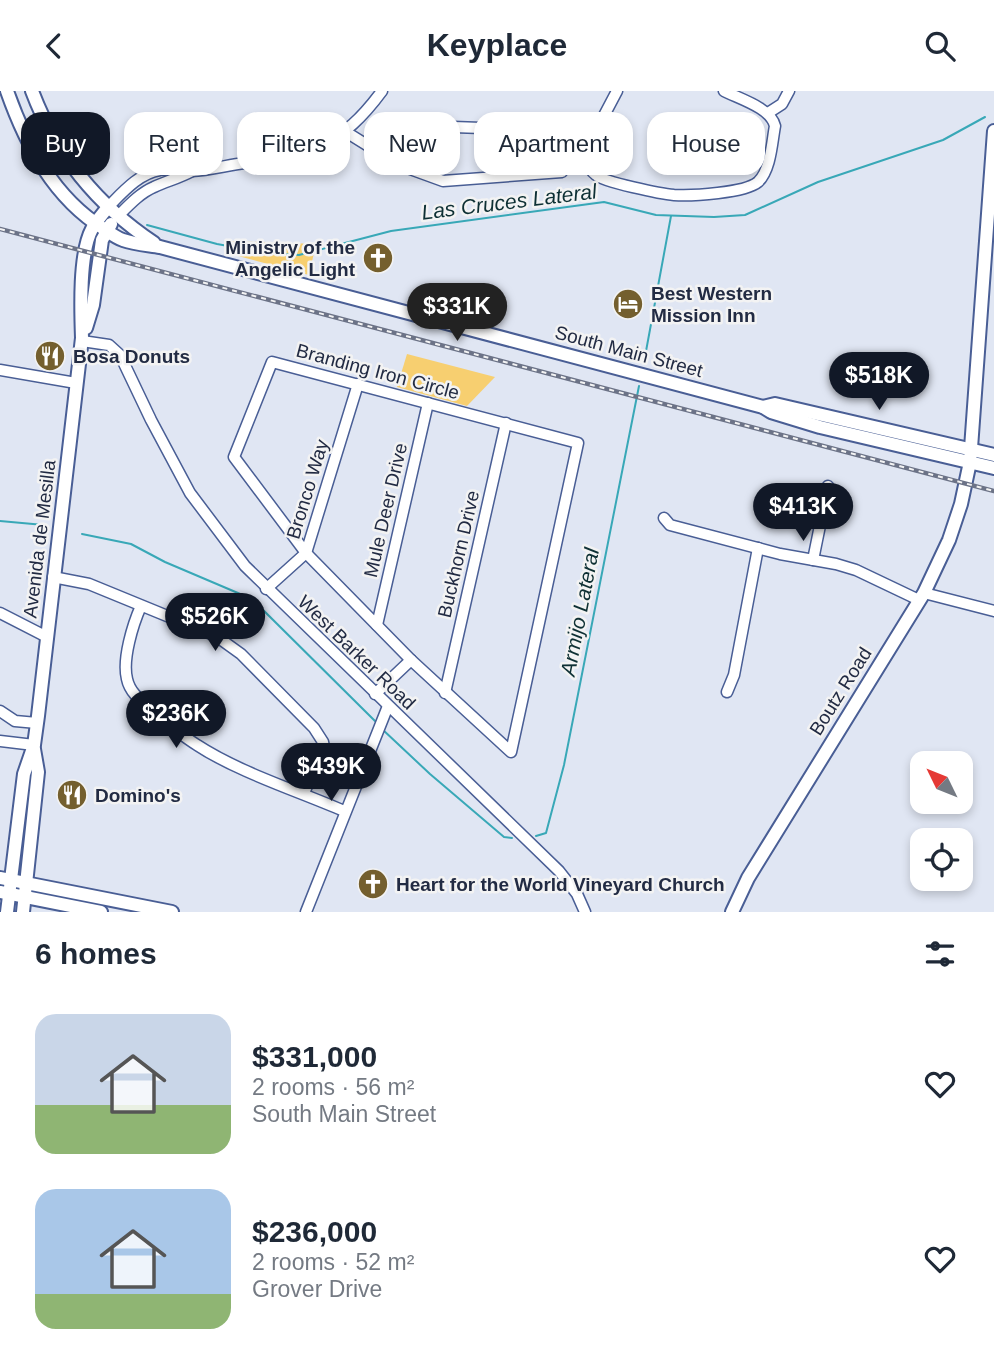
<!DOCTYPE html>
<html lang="en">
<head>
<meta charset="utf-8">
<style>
	:root { --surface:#fff; --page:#f6f6f7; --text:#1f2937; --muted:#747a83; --accent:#111827 }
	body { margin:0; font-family:Helvetica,sans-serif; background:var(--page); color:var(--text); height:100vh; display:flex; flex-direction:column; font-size:26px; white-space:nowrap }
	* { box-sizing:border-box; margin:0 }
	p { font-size:23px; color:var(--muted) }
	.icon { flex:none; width:38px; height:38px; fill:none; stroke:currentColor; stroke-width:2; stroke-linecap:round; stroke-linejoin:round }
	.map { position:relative; height:821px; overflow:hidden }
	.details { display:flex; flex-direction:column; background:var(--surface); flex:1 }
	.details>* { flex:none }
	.banner { position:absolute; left:21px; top:21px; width:952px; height:63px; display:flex; gap:14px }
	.needle { width:46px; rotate:313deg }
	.buttons { position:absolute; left:910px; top:660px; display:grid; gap:14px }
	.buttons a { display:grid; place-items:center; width:63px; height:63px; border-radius:14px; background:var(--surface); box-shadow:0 4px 10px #0003; font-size:35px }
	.price { position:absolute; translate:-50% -60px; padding:0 16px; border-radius:24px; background:var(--accent); color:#fff; font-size:23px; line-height:46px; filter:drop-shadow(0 2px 4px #0008) }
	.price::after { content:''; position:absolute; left:50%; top:42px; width:21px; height:16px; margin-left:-10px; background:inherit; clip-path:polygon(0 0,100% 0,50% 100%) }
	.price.current { background:#222; color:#fff }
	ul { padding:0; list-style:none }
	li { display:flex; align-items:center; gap:21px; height:175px; padding:0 35px }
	li span { display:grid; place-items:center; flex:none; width:196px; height:140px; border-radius:21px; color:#555 }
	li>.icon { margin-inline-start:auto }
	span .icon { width:84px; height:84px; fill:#fffc; stroke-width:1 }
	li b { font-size:30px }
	h2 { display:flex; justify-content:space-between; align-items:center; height:84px; padding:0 35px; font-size:30px }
	.tag { padding:0 24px; border-radius:21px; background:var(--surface); box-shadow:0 4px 10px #0003; font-size:24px; line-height:63px }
	.tag.current { background:var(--accent); color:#fff }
	header { display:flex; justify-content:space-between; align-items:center; height:91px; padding:0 35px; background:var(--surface); font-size:32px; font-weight:700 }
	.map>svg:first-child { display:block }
	.green { fill:#f7cf70 }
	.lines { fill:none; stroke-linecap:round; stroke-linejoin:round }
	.stream { stroke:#38a8b7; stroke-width:2 }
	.minor-casing { stroke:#495e95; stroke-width:13 }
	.major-casing { stroke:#495e95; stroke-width:16 }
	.minor { stroke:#fff; stroke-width:10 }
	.major { stroke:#fff; stroke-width:12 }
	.rail-casing { stroke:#6c7387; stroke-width:4.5 }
	.rail { stroke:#f3f3f3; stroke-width:2; stroke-dasharray:5; stroke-linecap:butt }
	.labels { text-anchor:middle; stroke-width:5; stroke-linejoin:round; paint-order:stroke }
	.poi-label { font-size:19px; font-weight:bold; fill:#222b43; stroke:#f3f3f3; text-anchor:start }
	.street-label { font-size:19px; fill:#222b43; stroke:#f3f3f3 }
	.water-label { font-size:21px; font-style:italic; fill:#0e3034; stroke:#f3f3f3 }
</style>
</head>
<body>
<header><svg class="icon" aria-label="back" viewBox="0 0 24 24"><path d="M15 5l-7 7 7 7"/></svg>Keyplace<svg class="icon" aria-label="search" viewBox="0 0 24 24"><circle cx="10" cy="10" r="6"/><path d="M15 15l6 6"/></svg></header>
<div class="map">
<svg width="994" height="821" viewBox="0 0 994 821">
	<rect width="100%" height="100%" fill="#e0e6f3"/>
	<g class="green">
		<polygon points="230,150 316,153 309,184 227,162"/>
		<polygon points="407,263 495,286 467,315 397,296"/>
	</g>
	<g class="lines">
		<g class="stream">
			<polyline points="147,134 217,153 267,162 299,164 391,140 604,111 656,124 714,126 745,124 818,91 943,49 985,26"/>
			<polyline points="644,271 671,125"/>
			<polyline points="0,430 44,434"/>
			<polyline points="82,443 131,453 165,471 252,508 375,630"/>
			<polyline points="382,638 430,683 504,746 512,747"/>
			<polyline points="536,745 546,742 564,674 639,295"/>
		</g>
		<g class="minor-casing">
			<g id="minor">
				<path d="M617,0L588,55C586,66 586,76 596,84C603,91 662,103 674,104C692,105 745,102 758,91C771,79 772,50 775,35C771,17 740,8 724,0"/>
				<polyline points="768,22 782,13 789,0"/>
				<polyline points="346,41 399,74 443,90 562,81 580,48 577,42 571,40 425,35 399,74"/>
				<polyline points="26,48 49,38"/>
				<path d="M108,116C122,102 139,82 160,79C170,77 182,81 192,80C210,79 228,74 245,72C311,61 340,57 382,0"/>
				<path d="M118,125C129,114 140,102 154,96C167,90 179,87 192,80"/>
				<polyline points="82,250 109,254 120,264 151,329 190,402 245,475 559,780 577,803 585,821"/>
				<polygon points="272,271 578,352 511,661 411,569 306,462 234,366"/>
				<polyline points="0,279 76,292"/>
				<polyline points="664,427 670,434 780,463 836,473 856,479 919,509"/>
				<polyline points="813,469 828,395"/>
				<polyline points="53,486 89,493 216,545 241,563 314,637 323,651 324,656 304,702"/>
				<polyline points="266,498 306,462 358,293"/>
				<polyline points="924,502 994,520"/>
				<path d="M141,515C133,533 122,568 127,588C130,603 144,612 154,621C168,633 181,644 197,654C238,681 298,700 344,720"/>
				<polyline points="0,522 47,546"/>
				<polyline points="377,534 428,312"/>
				<polyline points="727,601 734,584 758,457"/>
				<polyline points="445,602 506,332"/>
				<polyline points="375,603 411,569"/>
				<polyline points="0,620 15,630 37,632"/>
				<polyline points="0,650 34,654"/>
				<polyline points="306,821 388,615"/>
			</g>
		</g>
		<g class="major-casing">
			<g id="major">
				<path d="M7,0C26,54 54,107 104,138C110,142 117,147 123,149C134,153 148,154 160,156L763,316L771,321L820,336L994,377"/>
				<path d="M32,0C56,64 97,114 154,152"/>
				<polyline points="86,237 93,214 102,149 111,133"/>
				<polyline points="763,316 775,313 994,364"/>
				<polyline points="0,787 172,821"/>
				<polyline points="0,801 101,821"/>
				<path d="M7,821L24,683L34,654L38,625L82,247C81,219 79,162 92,138C96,130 103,123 108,116"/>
				<polyline points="23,821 38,681 34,658"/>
				<polyline points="732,821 748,787 924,502 949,449 961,413 970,371 994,40"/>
			</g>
		</g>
		<use href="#minor" class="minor"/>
		<use href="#major" class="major"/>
		<g class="rail-casing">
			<polyline id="rail" points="0,138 994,400"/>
		</g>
		<use href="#rail" class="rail"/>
	</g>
	<defs>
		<g id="church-disc" transform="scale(1.575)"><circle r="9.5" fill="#745f2e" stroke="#f3f3f3"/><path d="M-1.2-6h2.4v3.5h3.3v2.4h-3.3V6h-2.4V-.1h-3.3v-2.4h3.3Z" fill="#fff"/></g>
		<g id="hotel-disc" transform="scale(1.575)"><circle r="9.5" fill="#745f2e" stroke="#f3f3f3"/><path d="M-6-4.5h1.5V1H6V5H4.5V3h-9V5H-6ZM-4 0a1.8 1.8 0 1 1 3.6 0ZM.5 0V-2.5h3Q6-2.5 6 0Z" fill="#fff"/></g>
		<g id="restaurant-disc" transform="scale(1.575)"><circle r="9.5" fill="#745f2e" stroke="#f3f3f3"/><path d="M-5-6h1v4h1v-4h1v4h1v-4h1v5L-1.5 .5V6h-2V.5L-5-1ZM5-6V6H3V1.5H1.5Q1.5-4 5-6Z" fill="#fff"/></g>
	</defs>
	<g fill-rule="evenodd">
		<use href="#church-disc" x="378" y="167"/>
		<use href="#hotel-disc" x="628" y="213"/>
		<use href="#restaurant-disc" x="50" y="265"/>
		<use href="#restaurant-disc" x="72" y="704"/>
		<use href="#church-disc" x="373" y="793"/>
	</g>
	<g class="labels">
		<g class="poi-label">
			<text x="355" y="163" text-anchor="end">Ministry of the<tspan x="355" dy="22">Angelic Light</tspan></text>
			<text x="651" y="209">Best Western<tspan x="651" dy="22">Mission Inn</tspan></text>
			<text x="73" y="272">Bosa Donuts</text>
			<text x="95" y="711">Domino's</text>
			<text x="396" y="800">Heart for the World Vineyard Church</text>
		</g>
		<g class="street-label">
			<text transform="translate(629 260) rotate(15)" y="7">South Main Street</text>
			<text transform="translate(378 280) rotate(15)" y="7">Branding Iron Circle</text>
			<text transform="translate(307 398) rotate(-73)" y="7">Bronco Way</text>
			<text transform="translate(385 419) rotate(-77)" y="7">Mule Deer Drive</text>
			<text transform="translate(39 448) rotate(-83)" y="7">Avenida de Mesilla</text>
			<text transform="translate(458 463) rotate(-77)" y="7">Buckhorn Drive</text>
			<text transform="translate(357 561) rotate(44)" y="7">West Barker Road</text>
			<text transform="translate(840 600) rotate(-58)" y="7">Boutz Road</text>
		</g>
		<g class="water-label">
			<text transform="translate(509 111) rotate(-7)" y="7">Las Cruces Lateral</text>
			<text transform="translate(580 521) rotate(-79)" y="7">Armijo Lateral</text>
		</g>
	</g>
</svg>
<div class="buttons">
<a><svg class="needle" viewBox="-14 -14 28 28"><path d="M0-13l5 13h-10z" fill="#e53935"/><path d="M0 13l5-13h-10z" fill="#747a83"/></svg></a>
<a><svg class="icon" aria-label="locate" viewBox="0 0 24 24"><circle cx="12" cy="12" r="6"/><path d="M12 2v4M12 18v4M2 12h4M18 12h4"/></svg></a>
</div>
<b class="price current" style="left:457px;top:252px">$331K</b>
<b class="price" style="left:879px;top:321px">$518K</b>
<b class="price" style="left:803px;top:452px">$413K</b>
<b class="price" style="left:215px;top:562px">$526K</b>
<b class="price" style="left:176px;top:659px">$236K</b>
<b class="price" style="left:331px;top:712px">$439K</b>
<div class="banner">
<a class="tag current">Buy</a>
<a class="tag">Rent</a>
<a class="tag">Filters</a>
<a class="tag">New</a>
<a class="tag">Apartment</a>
<a class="tag">House</a>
</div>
</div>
<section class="details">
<h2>6 homes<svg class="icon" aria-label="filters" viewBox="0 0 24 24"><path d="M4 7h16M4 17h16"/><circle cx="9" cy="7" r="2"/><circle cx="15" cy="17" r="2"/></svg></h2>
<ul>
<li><span style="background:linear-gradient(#c9d6e8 65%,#8fb573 0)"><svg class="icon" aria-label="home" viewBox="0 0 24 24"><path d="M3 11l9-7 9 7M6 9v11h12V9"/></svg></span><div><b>$331,000</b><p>2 rooms · 56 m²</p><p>South Main Street</p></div><svg class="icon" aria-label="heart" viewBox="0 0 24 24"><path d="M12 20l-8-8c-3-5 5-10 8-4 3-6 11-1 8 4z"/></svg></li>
<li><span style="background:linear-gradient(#a9c7e8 75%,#8fb573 0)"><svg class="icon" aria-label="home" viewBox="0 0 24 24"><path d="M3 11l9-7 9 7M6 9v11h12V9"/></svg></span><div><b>$236,000</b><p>2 rooms · 52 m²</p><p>Grover Drive</p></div><svg class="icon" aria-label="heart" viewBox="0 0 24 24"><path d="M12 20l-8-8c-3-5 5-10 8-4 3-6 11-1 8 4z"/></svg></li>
</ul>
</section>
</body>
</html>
